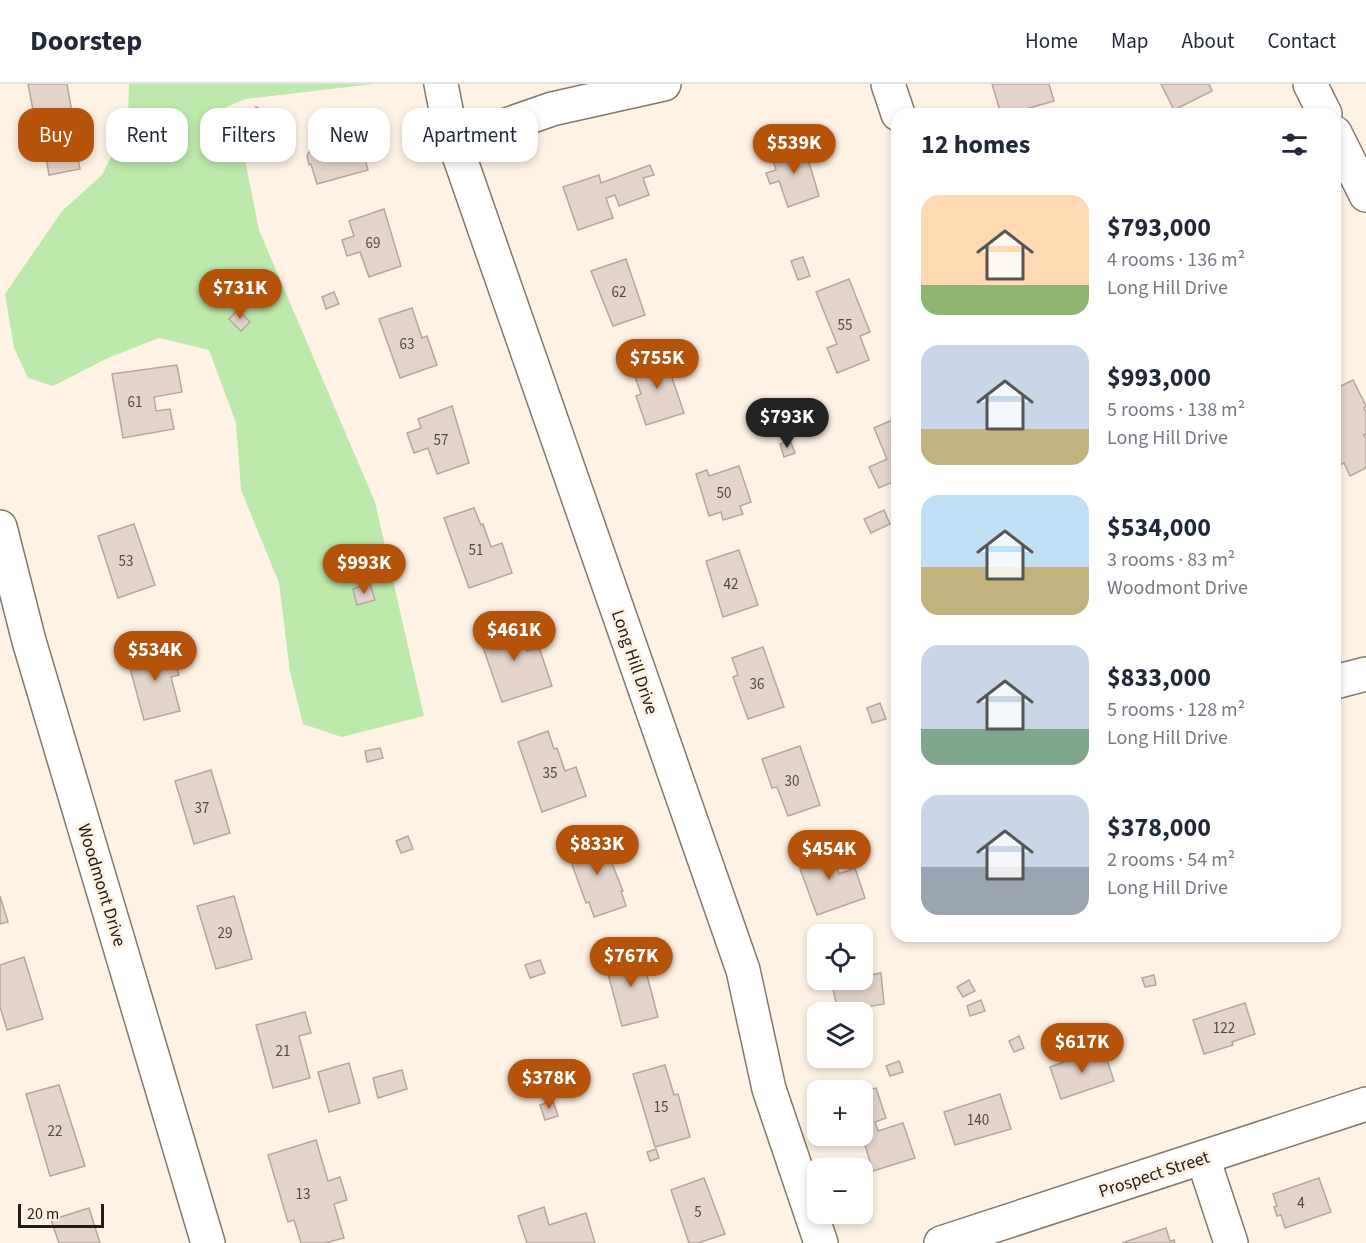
<!DOCTYPE html>
<html lang="en">
<head>
<meta charset="utf-8">
<style>
	:root { --surface:#fff; --page:#f6f6f7; --text:#1f2937; --muted:#747a83; --line:#e0e1e3; --accent:#b45309 }
	body { margin:0; font-family:"Source Sans 3",sans-serif; background:var(--page); color:var(--text); height:100vh; display:flex; flex-direction:column; font-size:22px; white-space:nowrap }
	* { box-sizing:border-box; margin:0 }
	p { font-size:20px; color:var(--muted) }
	.icon { flex:none; width:33px; height:33px; fill:none; stroke:currentColor; stroke-width:2; stroke-linecap:round; stroke-linejoin:round }
	.map { position:relative; flex:1; overflow:hidden }
	.side { position:absolute; left:891px; top:24px; width:450px; height:834px; display:flex; flex-direction:column; background:var(--surface); border-radius:18px; box-shadow:0 3px 9px #0003 }
	.side>* { flex:none }
	.hud { position:absolute; left:18px; top:24px; width:570px; height:54px; display:flex; gap:12px }
	.tools { position:absolute; left:807px; top:840px; display:grid; gap:12px }
	.tools a { display:grid; place-items:center; width:66px; height:66px; border-radius:12px; background:var(--surface); box-shadow:0 3px 9px #0003; font-size:30px }
	.scale { position:absolute; left:18px; bottom:15px; width:86px; box-sizing:border-box; padding-left:6px; border:3px solid #201c17; border-top:0; font-size:16px; line-height:21px; white-space:nowrap; color:#201c17; -webkit-text-stroke:4px #fef2e5; paint-order:stroke }
	.price { position:absolute; translate:-50% -51px; padding:0 14px; border-radius:21px; background:var(--accent); color:#fff; font-size:20px; line-height:39px; filter:drop-shadow(0 2px 3px #0008) }
	.price::after { content:''; position:absolute; left:50%; top:36px; width:18px; height:14px; margin-left:-9px; background:inherit; clip-path:polygon(0 0,100% 0,50% 100%) }
	.price.on { background:#222; color:#fff }
	ul { padding:0; list-style:none }
	li { display:flex; align-items:center; gap:18px; height:150px; padding:0 30px }
	li span { display:grid; place-items:center; flex:none; width:168px; height:120px; border-radius:18px; color:#555 }
	li>.icon { margin-inline-start:auto }
	span .icon { width:72px; height:72px; fill:#fffc; stroke-width:1 }
	li b { font-size:26px }
	h2 { display:flex; justify-content:space-between; align-items:center; height:72px; padding:0 30px; font-size:26px }
	.tag { padding:0 21px; border-radius:18px; background:var(--surface); box-shadow:0 3px 9px #0003; font-size:21px; line-height:54px }
	.tag.on { background:var(--accent); color:#fff }
	header { display:flex; align-items:center; gap:36px; box-sizing:border-box; height:84px; padding:0 30px; background:var(--surface); border-bottom:2px solid var(--line) }
	header strong { font-size:28px }
	nav { display:flex; gap:33px; margin-inline-start:auto; font-size:21px }
	.map>svg:first-child { display:block }
	.green { fill:#bde9ac }
	.building { fill:#e4d4cb; stroke:#b6a79e; stroke-width:1.5 }
	.lines { fill:none; stroke-linecap:round; stroke-linejoin:round }
	.minor-casing { stroke:#82786b; stroke-width:36 }
	.major-casing { stroke:#82786b; stroke-width:36 }
	.minor { stroke:#fff; stroke-width:33 }
	.major { stroke:#fff; stroke-width:33 }
	.labels { text-anchor:middle; stroke-width:6; stroke-linejoin:round; paint-order:stroke }
	.number-label { font-size:15px; fill:#514a44 }
	.street-label { font-size:18px; fill:#201c17; stroke:#fef2e5 }
</style>
</head>
<body>
<header>
<strong>Doorstep</strong>
<nav><a>Home</a><a>Map</a><a>About</a><a>Contact</a></nav>
</header>
<div class="map">
<svg width="1366" height="1159" viewBox="0 0 1366 1159">
	<rect width="100%" height="100%" fill="#fef2e5"/>
	<polygon class="green" points="129,0 374,0 245,15 226,23 244,71 259,146 375,418 424,632 342,653 303,640 290,588 279,499 241,406 236,339 209,266 159,254 108,274 53,302 28,294 14,264 5,210 62,127 102,91 128,38"/>
	<g class="building">
		<polygon points="28,0 67,0 77,57 74,57 80,85 49,91 44,61 40,62"/>
		<polygon points="992,0 1049,0 1054,17 1026,25 1028,30 1001,30"/>
		<polygon points="1161,0 1209,0 1212,7 1174,26"/>
		<polygon points="256,23 266,29 257,42 248,36"/>
		<polygon points="347,26 355,56 360,55 368,86 317,100 311,80 309,81 307,72 313,61 320,60 314,35"/>
		<polygon points="803,58 819,112 788,123 779,97 770,100 766,89 776,86 771,69"/>
		<polygon points="650,81 654,91 643,94 649,111 619,122 615,111 606,114 613,134 578,146 563,103 599,91 601,99"/>
		<polygon points="384,125 401,182 369,193 360,168 347,172 342,156 354,152 349,137"/>
		<polygon points="803,173 810,192 798,196 791,177"/>
		<polygon points="626,175 645,231 613,242 591,187"/>
		<polygon points="849,195 870,248 860,252 869,276 837,289 827,264 837,260 816,208"/>
		<polygon points="334,208 339,220 326,225 322,213"/>
		<polygon points="412,224 422,254 427,252 437,281 400,294 379,235"/>
		<polygon points="238,226 250,238 241,247 229,235"/>
		<polygon points="664,270 684,329 646,341 636,312 641,310 631,281"/>
		<polygon points="177,281 182,308 154,313 156,327 170,325 174,345 123,354 112,290"/>
		<polygon points="1353,296 1366,322 1364,324 1366,328 1366,350 1364,351 1366,355 1366,384 1350,392 1344,379 1335,383 1335,305"/>
		<polygon points="452,322 469,379 437,390 428,364 414,369 407,349 421,344 418,335"/>
		<polygon points="897,334 897,396 879,404 869,383 887,375 874,344"/>
		<polygon points="790,356 795,369 784,373 780,360"/>
		<polygon points="739,382 751,418 740,422 743,430 723,436 721,428 709,432 696,390 707,386 709,392"/>
		<polygon points="474,424 481,441 483,440 491,463 502,459 512,489 469,504 444,434"/>
		<polygon points="884,426 890,440 871,449 864,435"/>
		<polygon points="134,440 155,501 118,514 98,452"/>
		<polygon points="739,466 758,521 723,533 706,477"/>
		<polygon points="370,500 375,516 357,521 353,505"/>
		<polygon points="516,536 527,567 539,563 552,602 502,618 478,549"/>
		<polygon points="162,563 163,565 171,563 179,591 171,593 180,627 144,636 127,573"/>
		<polygon points="763,563 784,623 748,635 733,593 738,591 732,574"/>
		<polygon points="880,619 886,635 872,639 867,624"/>
		<polygon points="548,647 554,665 557,664 565,687 576,683 586,712 542,728 518,658"/>
		<polygon points="800,662 820,721 788,732 777,703 772,704 762,675"/>
		<polygon points="380,664 383,674 367,678 365,667"/>
		<polygon points="211,686 230,749 194,760 175,697"/>
		<polygon points="408,752 413,765 401,769 396,757"/>
		<polygon points="601,752 623,807 621,807 626,822 594,833 589,818 586,819 566,764"/>
		<polygon points="828,759 839,790 855,784 865,814 817,831 800,785 803,784 798,770"/>
		<polygon points="0,812 8,838 0,840"/>
		<polygon points="234,812 252,875 216,885 197,822"/>
		<polygon points="640,865 658,933 622,942 604,875"/>
		<polygon points="24,873 43,935 7,946 0,923 0,881"/>
		<polygon points="862,873 866,892 881,889 884,920 838,928 831,896 862,896"/>
		<polygon points="540,876 545,889 530,894 525,881"/>
		<polygon points="1154,891 1156,901 1145,903 1142,894"/>
		<polygon points="969,896 975,907 963,913 957,903"/>
		<polygon points="981,916 985,927 970,932 967,922"/>
		<polygon points="1245,919 1255,950 1232,958 1233,961 1204,970 1193,936"/>
		<polygon points="305,928 311,949 299,952 310,994 273,1004 256,941"/>
		<polygon points="1019,952 1024,964 1014,968 1009,957"/>
		<polygon points="1103,964 1114,997 1061,1015 1050,983"/>
		<polygon points="899,977 903,988 890,992 886,982"/>
		<polygon points="349,979 360,1019 329,1028 318,988"/>
		<polygon points="665,981 674,1011 678,1010 690,1053 655,1063 633,990"/>
		<polygon points="402,986 407,1005 378,1014 373,994"/>
		<polygon points="534,999 537,1006 526,1009 524,1002"/>
		<polygon points="59,1001 85,1082 50,1092 26,1010"/>
		<polygon points="876,1004 886,1034 875,1038 878,1047 903,1039 915,1074 873,1087 862,1052 862,1008"/>
		<polygon points="1000,1010 1011,1045 955,1061 944,1028"/>
		<polygon points="553,1017 558,1032 545,1036 540,1021"/>
		<polygon points="316,1056 328,1097 340,1093 347,1116 334,1120 344,1154 325,1159 301,1159 294,1136 288,1138 268,1071"/>
		<polygon points="656,1065 659,1074 650,1077 647,1068"/>
		<polygon points="704,1094 725,1150 698,1159 689,1159 671,1106"/>
		<polygon points="1319,1094 1331,1128 1285,1144 1281,1131 1277,1132 1274,1123 1277,1122 1273,1110"/>
		<polygon points="544,1123 549,1141 586,1129 595,1159 527,1159 518,1132"/>
		<polygon points="89,1124 100,1159 59,1159 51,1136"/>
		<polygon points="1166,1144 1170,1157 1174,1156 1175,1159 1122,1159"/>
	</g>
	<g class="lines">
		<g class="minor-casing">
			<g id="minor">
				<polyline points="441,0 450,46 462,80 743,886 769,1005 821,1159"/>
				<polyline points="888,0 898,30"/>
				<polyline points="1310,0 1325,30"/>
				<polyline points="1335,49 1366,111"/>
				<polyline points="455,59 552,25 664,0"/>
				<polyline points="0,443 29,557 208,1159"/>
				<polyline points="1335,598 1366,590"/>
				<polyline points="1203,1074 1231,1159"/>
			</g>
		</g>
		<g class="major-casing">
			<polyline id="major" points="941,1159 1366,1020"/>
		</g>
		<use href="#minor" class="minor"/>
		<use href="#major" class="major"/>
	</g>
	<g class="labels">
		<g class="number-label">
			<text x="373" y="164">69</text>
			<text x="619" y="213">62</text>
			<text x="845" y="246">55</text>
			<text x="407" y="265">63</text>
			<text x="135" y="323">61</text>
			<text x="441" y="361">57</text>
			<text x="724" y="414">50</text>
			<text x="476" y="471">51</text>
			<text x="126" y="482">53</text>
			<text x="731" y="505">42</text>
			<text x="757" y="605">36</text>
			<text x="550" y="694">35</text>
			<text x="792" y="702">30</text>
			<text x="202" y="729">37</text>
			<text x="225" y="854">29</text>
			<text x="1224" y="949">122</text>
			<text x="283" y="972">21</text>
			<text x="661" y="1028">15</text>
			<text x="978" y="1041">140</text>
			<text x="55" y="1052">22</text>
			<text x="303" y="1115">13</text>
			<text x="1301" y="1124">4</text>
			<text x="698" y="1133">5</text>
		</g>
		<g class="street-label">
			<text transform="translate(635 578) rotate(71)" y="6">Long Hill Drive</text>
			<text transform="translate(102 801) rotate(73)" y="6">Woodmont Drive</text>
			<text transform="translate(1154 1090) rotate(-18)" y="6">Prospect Street</text>
		</g>
	</g>
</svg>
<div class="tools">
<a><svg class="icon" aria-label="locate" viewBox="0 0 24 24"><circle cx="12" cy="12" r="6"/><path d="M12 2v4M12 18v4M2 12h4M18 12h4"/></svg></a>
<a><svg class="icon" aria-label="layers" viewBox="0 0 24 24"><path d="M12 4l9 5-9 5-9-5zM3 14l9 5 9-5"/></svg></a>
<a>+</a>
<a>−</a>
</div>
<div class="scale">20 m</div>
<b class="price" style="left:794px;top:91px">$539K</b>
<b class="price" style="left:240px;top:236px">$731K</b>
<b class="price" style="left:657px;top:306px">$755K</b>
<b class="price on" style="left:787px;top:365px">$793K</b>
<b class="price" style="left:364px;top:511px">$993K</b>
<b class="price" style="left:514px;top:578px">$461K</b>
<b class="price" style="left:155px;top:598px">$534K</b>
<b class="price" style="left:597px;top:792px">$833K</b>
<b class="price" style="left:829px;top:797px">$454K</b>
<b class="price" style="left:631px;top:904px">$767K</b>
<b class="price" style="left:1082px;top:990px">$617K</b>
<b class="price" style="left:549px;top:1026px">$378K</b>
<div class="hud">
<a class="tag on">Buy</a>
<a class="tag">Rent</a>
<a class="tag">Filters</a>
<a class="tag">New</a>
<a class="tag">Apartment</a>
</div>
<section class="side">
<h2>12 homes<svg class="icon" aria-label="filters" viewBox="0 0 24 24"><path d="M4 7h16M4 17h16"/><circle cx="9" cy="7" r="2"/><circle cx="15" cy="17" r="2"/></svg></h2>
<ul>
<li><span style="background:linear-gradient(#ffd9b3 75%,#8fb573 0)"><svg class="icon" aria-label="home" viewBox="0 0 24 24"><path d="M3 11l9-7 9 7M6 9v11h12V9"/></svg></span><div><b>$793,000</b><p>4 rooms · 136 m²</p><p>Long Hill Drive</p></div></li>
<li><span style="background:linear-gradient(#c9d6e8 70%,#c2b280 0)"><svg class="icon" aria-label="home" viewBox="0 0 24 24"><path d="M3 11l9-7 9 7M6 9v11h12V9"/></svg></span><div><b>$993,000</b><p>5 rooms · 138 m²</p><p>Long Hill Drive</p></div></li>
<li><span style="background:linear-gradient(#bfe0f5 60%,#c2b280 0)"><svg class="icon" aria-label="home" viewBox="0 0 24 24"><path d="M3 11l9-7 9 7M6 9v11h12V9"/></svg></span><div><b>$534,000</b><p>3 rooms · 83 m²</p><p>Woodmont Drive</p></div></li>
<li><span style="background:linear-gradient(#c9d6e8 70%,#7fa58c 0)"><svg class="icon" aria-label="home" viewBox="0 0 24 24"><path d="M3 11l9-7 9 7M6 9v11h12V9"/></svg></span><div><b>$833,000</b><p>5 rooms · 128 m²</p><p>Long Hill Drive</p></div></li>
<li><span style="background:linear-gradient(#c9d6e8 60%,#9aa5b1 0)"><svg class="icon" aria-label="home" viewBox="0 0 24 24"><path d="M3 11l9-7 9 7M6 9v11h12V9"/></svg></span><div><b>$378,000</b><p>2 rooms · 54 m²</p><p>Long Hill Drive</p></div></li>
</ul>
</section>
</div>
</body>
</html>
